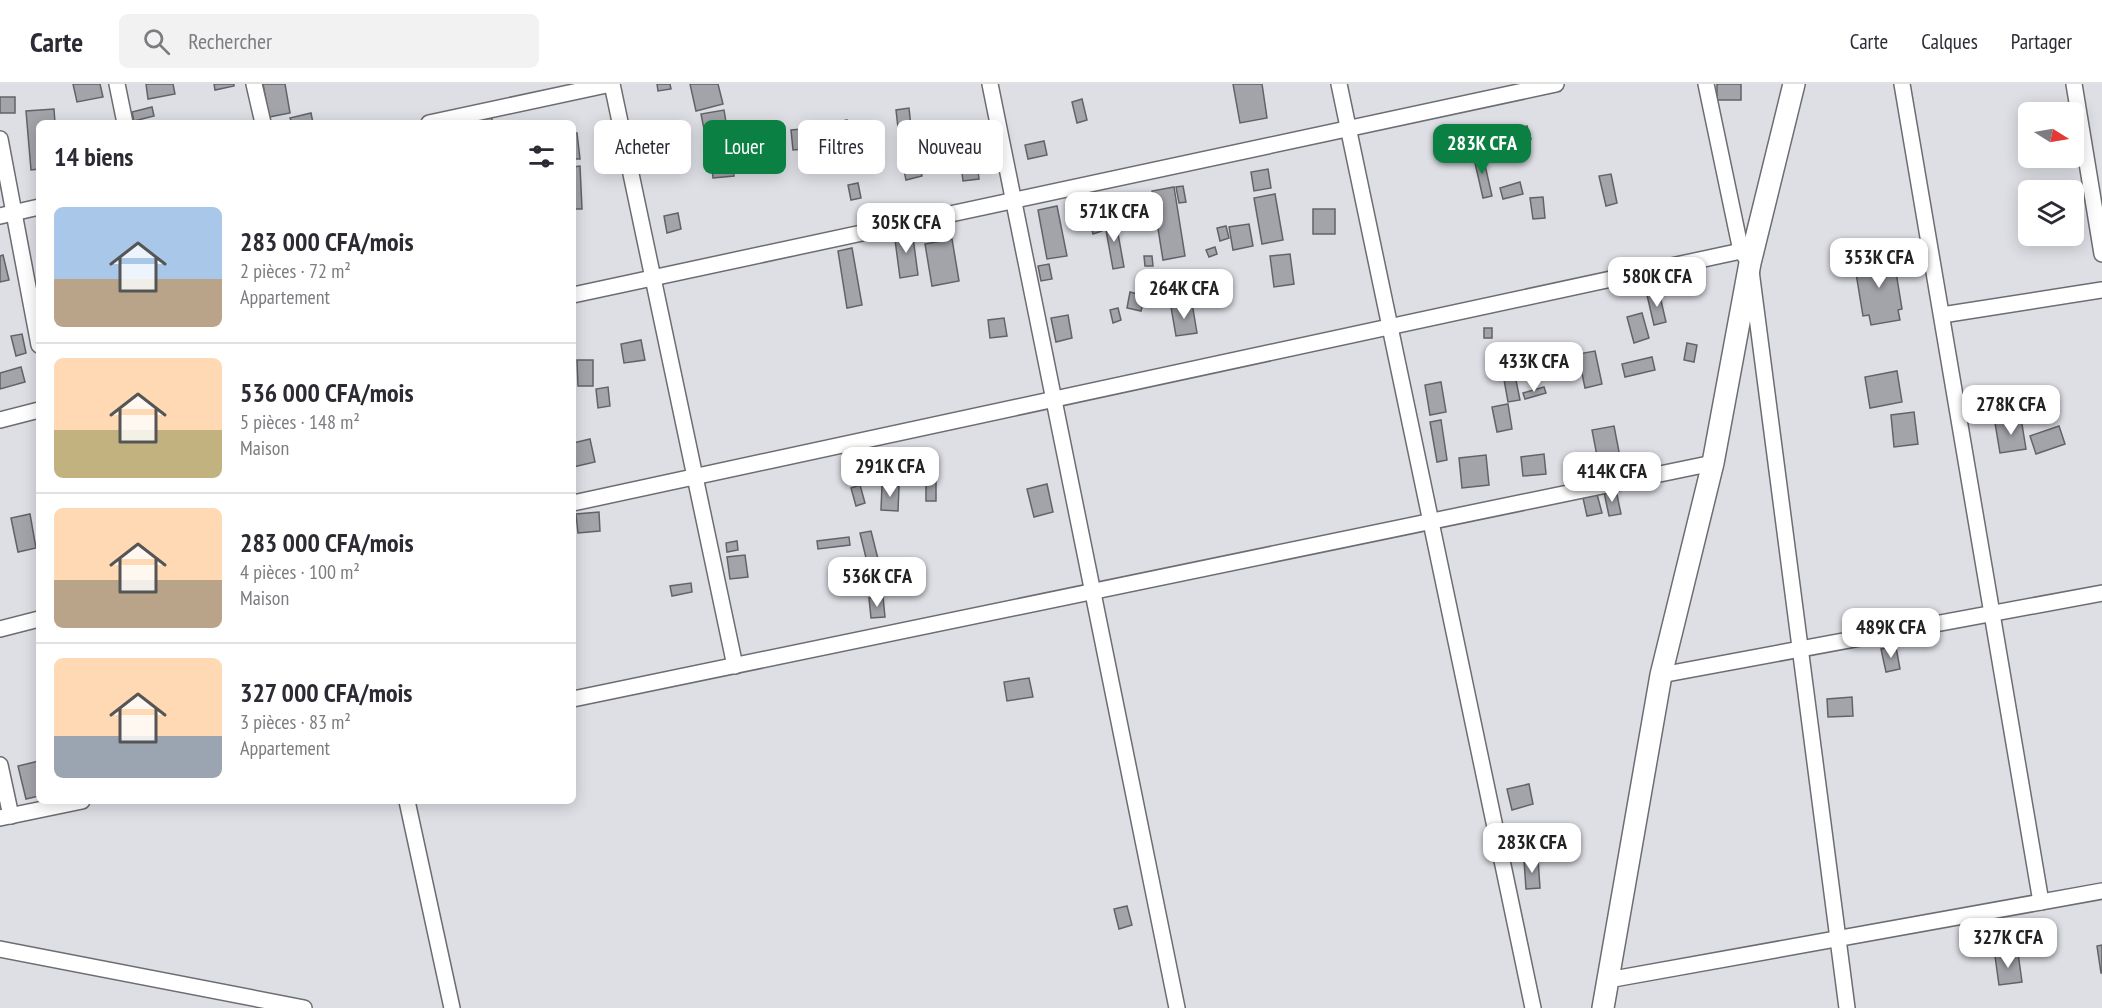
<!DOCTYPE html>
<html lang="fr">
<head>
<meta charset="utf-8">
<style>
	:root { --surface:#fff; --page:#f2f2f3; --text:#2b2b33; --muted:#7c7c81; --line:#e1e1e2; --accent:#0b8043 }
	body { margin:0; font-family:"PT Sans Narrow",sans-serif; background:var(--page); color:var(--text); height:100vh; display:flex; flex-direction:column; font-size:22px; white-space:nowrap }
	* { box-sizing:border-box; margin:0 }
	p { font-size:20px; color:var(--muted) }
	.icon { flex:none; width:33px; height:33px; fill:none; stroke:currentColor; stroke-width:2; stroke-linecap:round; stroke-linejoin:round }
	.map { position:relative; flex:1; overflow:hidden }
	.drawer { position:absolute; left:36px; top:36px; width:540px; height:684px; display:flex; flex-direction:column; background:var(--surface); border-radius:9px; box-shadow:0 3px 15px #0003 }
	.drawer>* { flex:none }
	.guide { position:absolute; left:594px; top:36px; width:570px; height:54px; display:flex; gap:12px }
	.needle { width:39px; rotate:101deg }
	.controls { position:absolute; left:2018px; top:18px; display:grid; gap:12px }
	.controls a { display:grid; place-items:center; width:66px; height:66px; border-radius:9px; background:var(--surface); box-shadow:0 3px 15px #0003; font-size:30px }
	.price { position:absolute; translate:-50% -51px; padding:0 14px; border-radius:12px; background:#fff; color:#222; font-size:20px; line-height:39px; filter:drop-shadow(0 2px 3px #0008) }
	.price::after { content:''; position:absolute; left:50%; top:36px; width:18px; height:14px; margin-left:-9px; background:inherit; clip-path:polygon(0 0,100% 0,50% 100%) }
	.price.selected { background:var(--accent); color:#fff }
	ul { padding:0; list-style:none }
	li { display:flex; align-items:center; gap:18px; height:150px; padding:0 18px }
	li+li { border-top:2px solid var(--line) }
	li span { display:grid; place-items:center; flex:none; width:168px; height:120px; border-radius:9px; color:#555 }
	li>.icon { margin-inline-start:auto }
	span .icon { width:72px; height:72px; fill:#fffc; stroke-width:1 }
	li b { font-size:26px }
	h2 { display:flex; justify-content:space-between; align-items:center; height:72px; padding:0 18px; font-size:26px }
	.tag { padding:0 21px; border-radius:9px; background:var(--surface); box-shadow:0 3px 15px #0003; font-size:21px; line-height:54px }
	.tag.selected { background:var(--accent); color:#fff }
	header { display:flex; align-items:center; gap:36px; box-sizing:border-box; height:84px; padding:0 30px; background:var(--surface); border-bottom:2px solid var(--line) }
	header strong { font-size:28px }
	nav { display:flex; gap:33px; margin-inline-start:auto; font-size:21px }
	.search { width:420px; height:54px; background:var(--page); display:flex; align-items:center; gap:15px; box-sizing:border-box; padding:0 21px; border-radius:9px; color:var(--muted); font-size:22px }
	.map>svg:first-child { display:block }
	.building { fill:#a3a4aa; stroke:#626368; stroke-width:1.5 }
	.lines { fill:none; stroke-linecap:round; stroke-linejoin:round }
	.street-casing { stroke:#6c6d72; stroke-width:18 }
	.secondary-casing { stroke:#6c6d72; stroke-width:24 }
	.street { stroke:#fff; stroke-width:15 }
	.secondary { stroke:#fff; stroke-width:21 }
</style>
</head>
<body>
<header>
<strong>Carte</strong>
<div class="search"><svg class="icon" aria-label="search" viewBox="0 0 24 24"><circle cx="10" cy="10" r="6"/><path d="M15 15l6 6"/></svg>Rechercher</div>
<nav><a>Carte</a><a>Calques</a><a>Partager</a></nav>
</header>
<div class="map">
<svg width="2102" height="924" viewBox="0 0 2102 924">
	<rect width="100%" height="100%" fill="#dedfe5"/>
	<g class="building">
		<polygon points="73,0 100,0 103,13 77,18"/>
		<polygon points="146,0 173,0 175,10 148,15"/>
		<polygon points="214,0 234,0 234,2 215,6"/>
		<polygon points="263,0 285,0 290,29 269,33"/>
		<polygon points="657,0 670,0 671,5 658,7"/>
		<polygon points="690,0 718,0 723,20 696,27"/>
		<polygon points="1233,0 1262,0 1267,34 1240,39"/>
		<rect x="1717" y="0" width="24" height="16"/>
		<rect x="0" y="13" width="15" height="16"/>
		<polygon points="1082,15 1087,36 1077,39 1072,18"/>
		<polygon points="152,23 154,32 134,37 132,28"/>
		<polygon points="909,24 911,43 898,44 896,26"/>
		<polygon points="54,25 55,39 39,39 39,85 31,86 26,27"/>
		<polygon points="724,26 729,56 707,60 701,30"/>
		<polygon points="311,29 313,39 292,39 290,34"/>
		<polygon points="492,34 492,39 472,39 472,36"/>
		<polygon points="847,36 849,43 840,45 838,38"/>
		<polygon points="1527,42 1531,55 1518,59 1514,46"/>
		<polygon points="802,45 804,65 793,66 791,46"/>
		<polygon points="868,47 873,66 859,70 855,51"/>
		<polygon points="577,49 580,75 573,75 573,50"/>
		<polygon points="771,53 775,84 756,86 753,55"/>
		<polygon points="669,56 670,64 655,66 654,57"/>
		<polygon points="830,56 832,80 813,82 811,58"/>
		<polygon points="1044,57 1047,71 1028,75 1025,61"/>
		<polygon points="907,60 909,74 901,75 899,61"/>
		<polygon points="731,62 734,92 713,94 710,64"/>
		<polygon points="1482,68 1492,112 1483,114 1473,70"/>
		<polygon points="918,74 922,92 906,96 902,77"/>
		<polygon points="977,79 979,95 963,97 961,81"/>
		<polygon points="580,82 582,125 573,125 573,83"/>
		<polygon points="1268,85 1271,104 1254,107 1251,88"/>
		<polygon points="1611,90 1617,119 1606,122 1599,92"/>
		<polygon points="1520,98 1523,110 1503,115 1500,104"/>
		<polygon points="858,99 861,114 851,116 848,101"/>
		<polygon points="1183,102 1186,118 1179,119 1176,103"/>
		<polygon points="1174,103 1185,172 1163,176 1152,107"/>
		<polygon points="1275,110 1283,156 1262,160 1254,114"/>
		<polygon points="1096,113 1097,125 1072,127 1071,115"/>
		<polygon points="1543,113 1545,134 1533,135 1530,114"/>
		<polygon points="1057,122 1067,172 1047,175 1038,126"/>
		<rect x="1313" y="125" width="22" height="25"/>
		<polygon points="678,129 681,145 667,149 664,132"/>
		<polygon points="1098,130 1102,147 1093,150 1089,132"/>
		<polygon points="1115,133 1124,183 1113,185 1104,135"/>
		<polygon points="1249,140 1253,162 1233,166 1229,143"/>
		<polygon points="1226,142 1229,154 1220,157 1217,144"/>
		<polygon points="912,146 918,191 900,194 894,148"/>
		<polygon points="952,155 959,197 932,202 925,160"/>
		<polygon points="1215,163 1217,170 1209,173 1206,166"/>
		<polygon points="852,164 862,221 847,224 838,167"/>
		<polygon points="1290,170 1294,200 1274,203 1270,172"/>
		<polygon points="1893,170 1902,225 1898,226 1900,236 1871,241 1869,231 1863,232 1854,177"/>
		<polygon points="3,171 9,196 0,198 0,172"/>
		<polygon points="1144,172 1152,172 1153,182 1145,182"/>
		<polygon points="1049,180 1052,195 1041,197 1038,182"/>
		<polygon points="1130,208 1145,212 1141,227 1127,224"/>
		<polygon points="1659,208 1666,238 1654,241 1647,211"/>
		<polygon points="1192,219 1197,249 1176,252 1171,223"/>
		<polygon points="1118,224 1121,236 1113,239 1110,226"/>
		<polygon points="1642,229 1649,254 1634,259 1627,233"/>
		<polygon points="1068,231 1072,254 1056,258 1051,234"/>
		<polygon points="1004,234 1007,252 990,254 988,236"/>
		<rect x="1484" y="244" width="8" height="10"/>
		<polygon points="22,250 26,269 16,272 11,252"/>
		<polygon points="641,256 645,276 624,279 621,260"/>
		<polygon points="1687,259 1697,261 1694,278 1684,276"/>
		<polygon points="1595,267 1602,300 1585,304 1578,270"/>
		<polygon points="1652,273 1655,286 1625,293 1622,280"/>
		<polygon points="577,276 593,276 593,302 578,302"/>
		<polygon points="1512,277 1520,316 1508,318 1501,279"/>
		<polygon points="21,283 25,298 0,305 0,289"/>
		<polygon points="1897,287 1902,318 1870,324 1865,293"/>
		<polygon points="1441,298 1446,328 1430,331 1425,301"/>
		<polygon points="608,303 610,322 598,324 596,305"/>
		<polygon points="1544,303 1546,309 1525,315 1523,309"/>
		<polygon points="1508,320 1512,345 1497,348 1492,323"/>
		<polygon points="1914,328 1918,360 1894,363 1891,331"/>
		<polygon points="2021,334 2026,365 2000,369 1995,339"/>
		<polygon points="1441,336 1447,376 1437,378 1430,338"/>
		<polygon points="1614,342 1620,373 1598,377 1592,346"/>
		<polygon points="2059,342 2065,360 2036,370 2030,352"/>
		<polygon points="590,355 595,378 573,383 573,359"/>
		<polygon points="1544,370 1546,390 1523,392 1521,373"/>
		<polygon points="1486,371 1489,401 1462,404 1459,374"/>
		<rect x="926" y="377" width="10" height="40"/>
		<polygon points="1047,400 1053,428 1034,433 1027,405"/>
		<polygon points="860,401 865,419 856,422 851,404"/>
		<polygon points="882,401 899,402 898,427 881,426"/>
		<polygon points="1616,406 1621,430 1609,432 1604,408"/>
		<polygon points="1597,410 1602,429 1587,432 1583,414"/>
		<polygon points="599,428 600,447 578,449 576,430"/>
		<polygon points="30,430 36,464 18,468 11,434"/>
		<polygon points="871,447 879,479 868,482 860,449"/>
		<polygon points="849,453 850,461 818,465 817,457"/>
		<polygon points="737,457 738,466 727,468 726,459"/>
		<polygon points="745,471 748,493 730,495 727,473"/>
		<polygon points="691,499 692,508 672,512 670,502"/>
		<polygon points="883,513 885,533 871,534 869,514"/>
		<polygon points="1896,563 1900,585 1886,588 1881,565"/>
		<polygon points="1029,594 1033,613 1007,617 1004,598"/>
		<polygon points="1852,613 1853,632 1828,633 1827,615"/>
		<polygon points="39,677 39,712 26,715 18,682"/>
		<polygon points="1529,700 1533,720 1512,726 1507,705"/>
		<polygon points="1538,775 1540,804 1526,805 1524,776"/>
		<polygon points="1127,822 1132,841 1119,845 1114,825"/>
		<polygon points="2102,861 2102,889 2101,889 2097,862"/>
		<polygon points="2018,869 2022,898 1999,901 1995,872"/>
	</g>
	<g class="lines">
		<g class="street-casing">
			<g id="street">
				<polyline points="117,0 125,39"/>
				<polyline points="254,0 263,39"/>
				<polyline points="612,0 735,582"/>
				<polyline points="990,0 1177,924"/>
				<polyline points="1339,0 1533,924"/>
				<polyline points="1706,0 1741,167 1750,179 1847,924"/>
				<polyline points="1902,0 2041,818"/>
				<polyline points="2074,0 2102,170"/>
				<polyline points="429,39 611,0"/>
				<polyline points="0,55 39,261"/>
				<polyline points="0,132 39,123"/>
				<polyline points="573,211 1556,0"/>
				<polyline points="1942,231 2102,206"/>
				<polyline points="0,336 39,326"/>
				<polyline points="573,419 1741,167"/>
				<polyline points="0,545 39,535"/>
				<polyline points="1661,591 2102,509"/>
				<polyline points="573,615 1713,379"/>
				<polyline points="0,681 11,732"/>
				<polyline points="407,717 452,924"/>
				<polyline points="0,734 82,717"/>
				<polyline points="0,865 304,924"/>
				<polyline points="1608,896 2102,807"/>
			</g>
		</g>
		<g class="secondary-casing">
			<polyline id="secondary" points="1603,924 1661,591 1713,379 1750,179 1794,0"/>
		</g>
		<use href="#street" class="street"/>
		<use href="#secondary" class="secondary"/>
	</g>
</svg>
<div class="controls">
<a><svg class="needle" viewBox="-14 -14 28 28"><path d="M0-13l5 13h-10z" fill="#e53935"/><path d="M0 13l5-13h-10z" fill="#7c7c81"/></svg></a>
<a><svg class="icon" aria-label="layers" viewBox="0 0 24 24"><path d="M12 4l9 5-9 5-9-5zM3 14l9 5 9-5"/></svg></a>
</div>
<b class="price selected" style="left:1482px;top:91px">283K CFA</b>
<b class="price" style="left:1114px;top:159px">571K CFA</b>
<b class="price" style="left:906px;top:170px">305K CFA</b>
<b class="price" style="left:1879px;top:205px">353K CFA</b>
<b class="price" style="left:1657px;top:224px">580K CFA</b>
<b class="price" style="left:1184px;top:236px">264K CFA</b>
<b class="price" style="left:1534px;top:309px">433K CFA</b>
<b class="price" style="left:2011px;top:352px">278K CFA</b>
<b class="price" style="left:890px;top:414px">291K CFA</b>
<b class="price" style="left:1612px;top:419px">414K CFA</b>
<b class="price" style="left:877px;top:524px">536K CFA</b>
<b class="price" style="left:1891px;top:575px">489K CFA</b>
<b class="price" style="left:1532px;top:790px">283K CFA</b>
<b class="price" style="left:2008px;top:885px">327K CFA</b>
<div class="guide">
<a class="tag">Acheter</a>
<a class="tag selected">Louer</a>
<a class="tag">Filtres</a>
<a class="tag">Nouveau</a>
</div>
<section class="drawer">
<h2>14 biens<svg class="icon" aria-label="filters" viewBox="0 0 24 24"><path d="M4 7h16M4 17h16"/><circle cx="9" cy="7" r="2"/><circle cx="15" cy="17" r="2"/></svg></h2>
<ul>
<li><span style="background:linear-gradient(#a9c7e8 60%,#b9a48a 0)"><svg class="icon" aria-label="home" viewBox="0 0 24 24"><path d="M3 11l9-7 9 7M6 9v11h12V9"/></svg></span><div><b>283 000 CFA/mois</b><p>2 pièces · 72 m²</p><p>Appartement</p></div></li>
<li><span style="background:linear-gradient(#ffd9b3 60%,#c2b280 0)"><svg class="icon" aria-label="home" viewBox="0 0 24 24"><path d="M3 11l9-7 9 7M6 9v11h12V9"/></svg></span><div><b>536 000 CFA/mois</b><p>5 pièces · 148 m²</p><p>Maison</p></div></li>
<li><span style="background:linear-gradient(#ffd9b3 60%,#b9a48a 0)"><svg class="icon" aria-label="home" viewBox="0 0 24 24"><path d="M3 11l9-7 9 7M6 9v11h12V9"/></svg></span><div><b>283 000 CFA/mois</b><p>4 pièces · 100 m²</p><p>Maison</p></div></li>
<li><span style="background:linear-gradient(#ffd9b3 65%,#9aa5b1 0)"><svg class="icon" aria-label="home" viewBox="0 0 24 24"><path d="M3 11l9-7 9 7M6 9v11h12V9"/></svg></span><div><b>327 000 CFA/mois</b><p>3 pièces · 83 m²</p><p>Appartement</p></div></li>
</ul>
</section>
</div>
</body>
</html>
